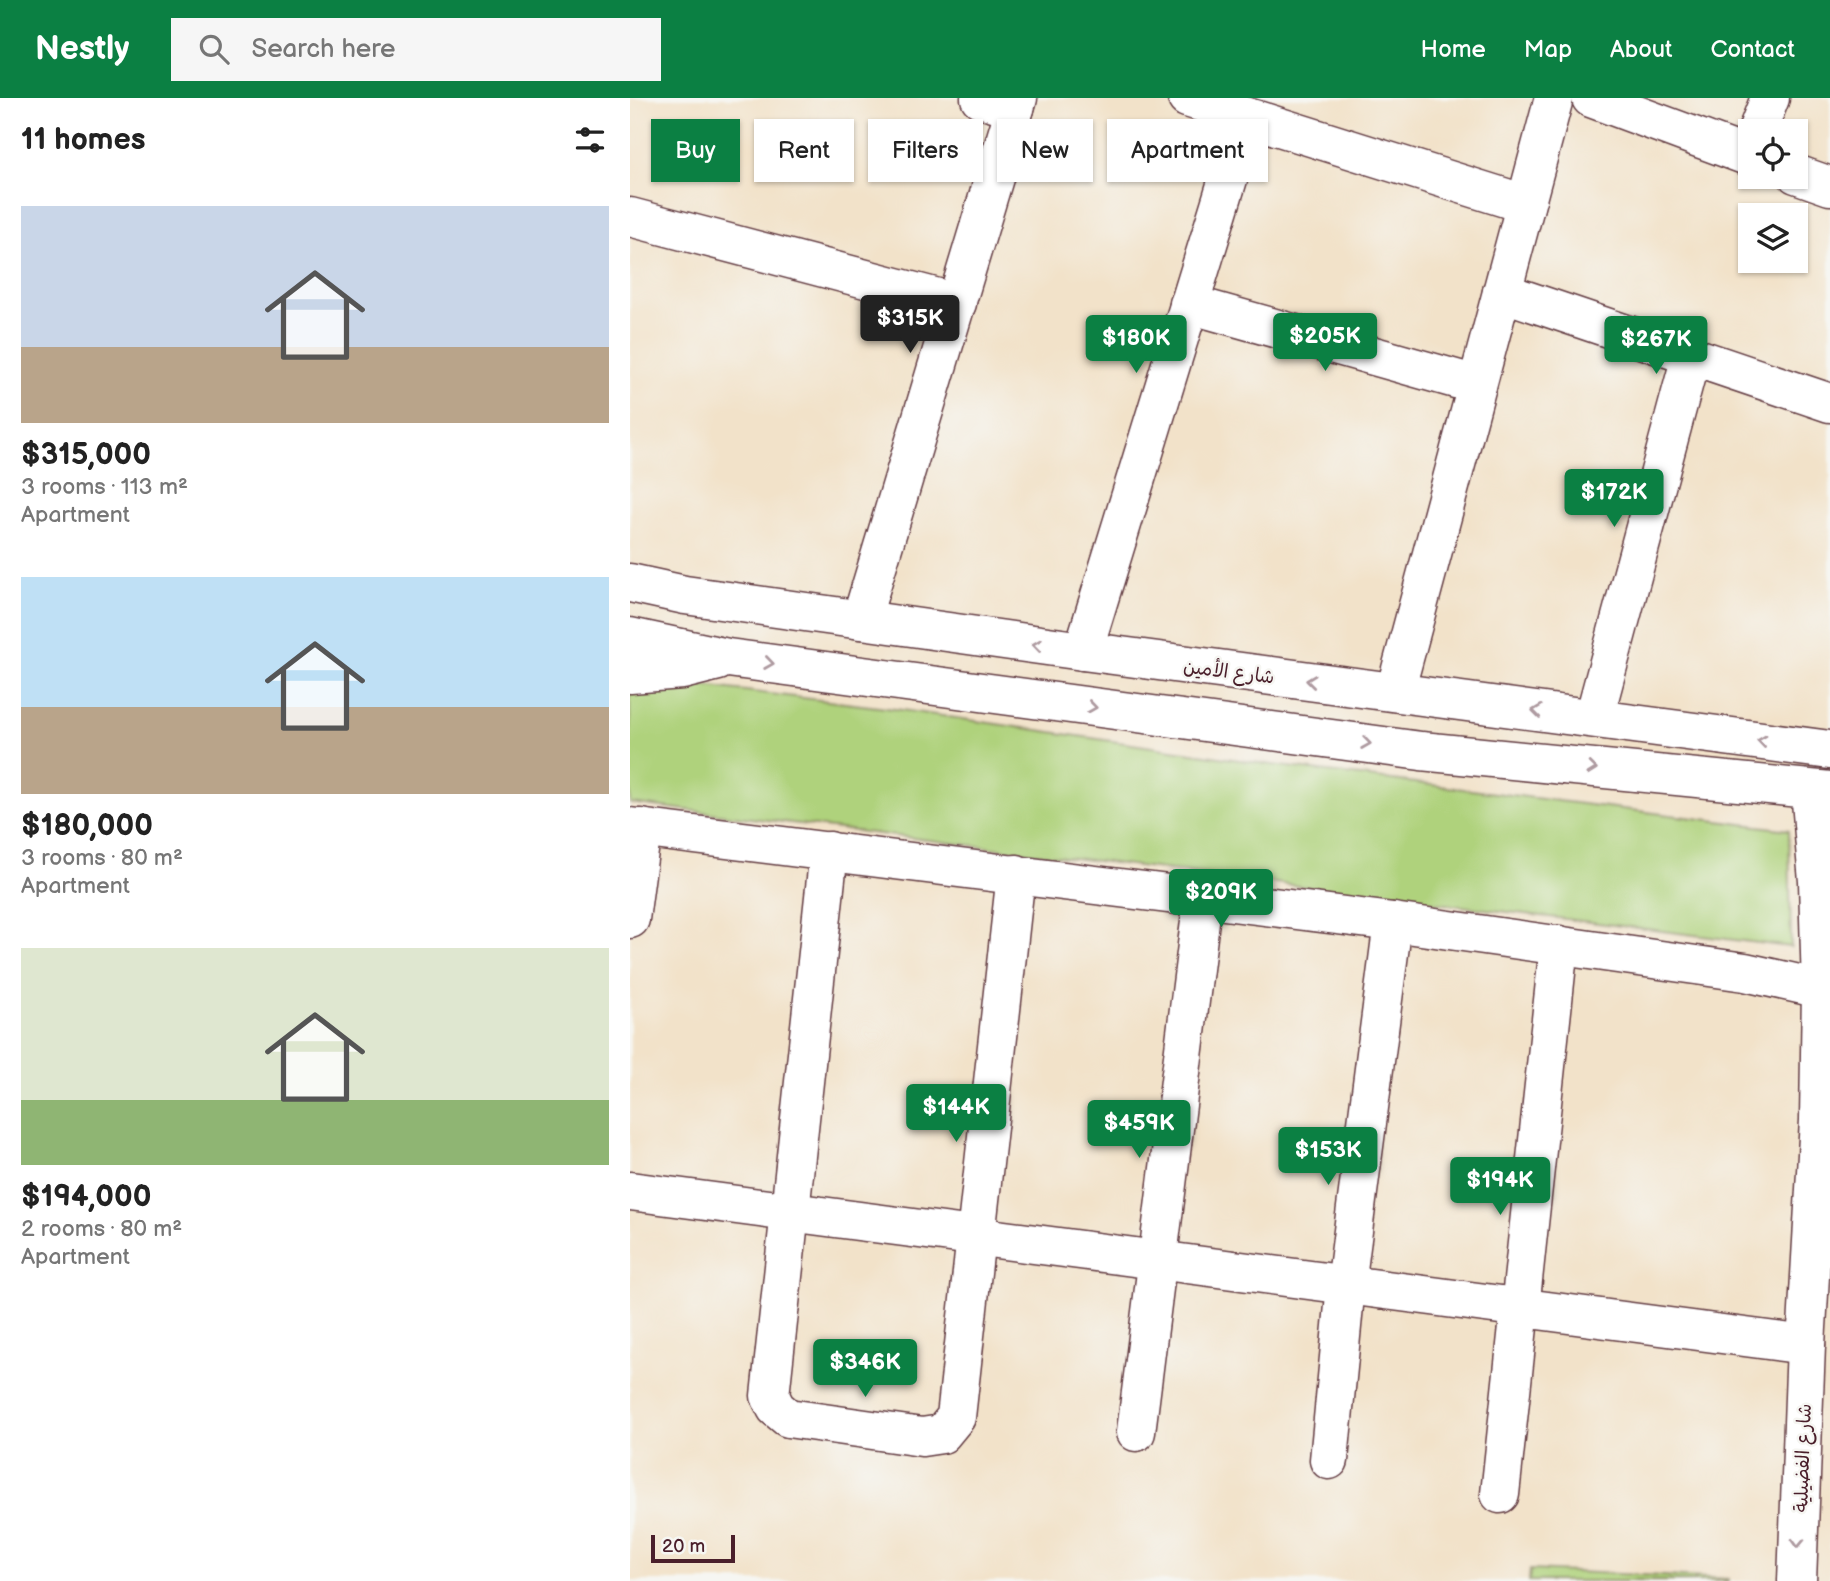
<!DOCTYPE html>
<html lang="en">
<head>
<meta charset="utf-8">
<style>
	:root { --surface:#fff; --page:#f6f6f6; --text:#222; --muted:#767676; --accent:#0b8043 }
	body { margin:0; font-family:"Balsamiq Sans","Playpen Sans Arabic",sans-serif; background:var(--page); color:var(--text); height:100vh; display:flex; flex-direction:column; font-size:26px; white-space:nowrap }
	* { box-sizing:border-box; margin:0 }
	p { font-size:23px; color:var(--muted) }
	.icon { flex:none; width:38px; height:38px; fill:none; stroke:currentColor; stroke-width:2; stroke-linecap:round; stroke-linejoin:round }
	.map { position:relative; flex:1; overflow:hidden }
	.panel { display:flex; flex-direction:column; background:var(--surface); width:630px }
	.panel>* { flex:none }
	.guide { position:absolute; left:21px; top:21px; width:665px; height:63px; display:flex; gap:14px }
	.controls { position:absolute; left:1108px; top:21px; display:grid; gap:14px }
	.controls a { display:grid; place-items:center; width:70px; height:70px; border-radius:0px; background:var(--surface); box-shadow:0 2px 5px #0004; font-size:35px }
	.scale { position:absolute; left:21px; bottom:18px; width:84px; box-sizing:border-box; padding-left:7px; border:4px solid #4a1f2b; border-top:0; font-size:19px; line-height:24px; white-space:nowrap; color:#4a1f2b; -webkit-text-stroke:5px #f6f6f2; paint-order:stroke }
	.price { position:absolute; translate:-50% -60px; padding:0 16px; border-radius:7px; background:var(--accent); color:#fff; font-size:23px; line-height:46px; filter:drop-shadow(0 2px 4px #0008) }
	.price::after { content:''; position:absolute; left:50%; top:42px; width:21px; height:16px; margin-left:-10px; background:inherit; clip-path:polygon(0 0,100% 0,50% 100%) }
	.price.current { background:#222; color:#fff }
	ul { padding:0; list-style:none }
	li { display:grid; align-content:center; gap:14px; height:371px; padding:0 21px }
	li span { display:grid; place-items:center; height:217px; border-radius:0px; color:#555 }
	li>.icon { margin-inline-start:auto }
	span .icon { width:126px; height:126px; fill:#fffc; stroke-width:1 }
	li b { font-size:30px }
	h2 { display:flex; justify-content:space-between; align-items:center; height:84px; padding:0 21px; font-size:30px }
	.pill { padding:0 24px; border-radius:0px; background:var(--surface); box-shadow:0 2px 5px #0004; font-size:24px; line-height:63px }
	.pill.current { background:var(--accent); color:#fff }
	header { display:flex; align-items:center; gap:42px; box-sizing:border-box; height:98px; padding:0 35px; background:var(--accent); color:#fff }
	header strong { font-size:33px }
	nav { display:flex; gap:38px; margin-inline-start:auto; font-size:24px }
	.search { width:490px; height:63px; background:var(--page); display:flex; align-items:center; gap:18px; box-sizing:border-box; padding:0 24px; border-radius:0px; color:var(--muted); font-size:26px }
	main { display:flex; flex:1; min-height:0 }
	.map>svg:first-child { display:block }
	.green { fill:#afd27b; stroke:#7c7853; stroke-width:2 }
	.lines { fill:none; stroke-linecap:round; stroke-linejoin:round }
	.minor-casing { stroke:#633c43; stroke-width:41 }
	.major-casing { stroke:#633c43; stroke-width:41 }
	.minor { stroke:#fff; stroke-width:38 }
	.major { stroke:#fff; stroke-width:38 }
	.oneway { stroke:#ae9aa0 }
	.labels { text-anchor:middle; stroke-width:5; stroke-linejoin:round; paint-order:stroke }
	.street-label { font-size:19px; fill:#4a1f2b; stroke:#f6f6f2 }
</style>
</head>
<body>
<header>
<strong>Nestly</strong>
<div class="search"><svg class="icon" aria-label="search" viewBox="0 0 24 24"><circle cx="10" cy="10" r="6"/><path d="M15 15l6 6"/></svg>Search here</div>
<nav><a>Home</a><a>Map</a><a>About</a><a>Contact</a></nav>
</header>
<main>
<section class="panel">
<h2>11 homes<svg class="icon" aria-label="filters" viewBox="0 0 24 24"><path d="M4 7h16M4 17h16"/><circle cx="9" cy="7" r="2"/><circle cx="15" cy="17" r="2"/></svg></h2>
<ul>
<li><span style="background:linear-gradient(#c9d6e8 65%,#b9a48a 0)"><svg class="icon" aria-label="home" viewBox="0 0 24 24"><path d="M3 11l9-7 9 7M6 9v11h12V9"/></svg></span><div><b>$315,000</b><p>3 rooms · 113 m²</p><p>Apartment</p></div></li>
<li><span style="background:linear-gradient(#bfe0f5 60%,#b9a48a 0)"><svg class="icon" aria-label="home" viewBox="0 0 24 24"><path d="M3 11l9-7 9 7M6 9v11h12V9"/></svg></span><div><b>$180,000</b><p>3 rooms · 80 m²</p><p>Apartment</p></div></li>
<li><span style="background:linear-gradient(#dfe7d0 70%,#8fb573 0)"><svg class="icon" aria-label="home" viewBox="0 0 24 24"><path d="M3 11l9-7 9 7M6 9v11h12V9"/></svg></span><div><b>$194,000</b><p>2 rooms · 80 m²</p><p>Apartment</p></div></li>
</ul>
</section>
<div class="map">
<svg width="1200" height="1483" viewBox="0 0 1200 1483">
	<rect width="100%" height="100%" fill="#f6f6f2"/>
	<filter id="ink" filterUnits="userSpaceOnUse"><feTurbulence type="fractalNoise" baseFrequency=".0143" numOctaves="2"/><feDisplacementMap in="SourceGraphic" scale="14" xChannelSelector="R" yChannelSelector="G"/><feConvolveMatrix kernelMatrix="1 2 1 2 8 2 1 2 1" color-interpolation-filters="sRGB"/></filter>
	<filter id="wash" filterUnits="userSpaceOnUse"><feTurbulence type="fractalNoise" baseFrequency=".00686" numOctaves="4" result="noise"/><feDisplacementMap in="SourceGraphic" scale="28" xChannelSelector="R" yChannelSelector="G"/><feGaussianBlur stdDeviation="1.57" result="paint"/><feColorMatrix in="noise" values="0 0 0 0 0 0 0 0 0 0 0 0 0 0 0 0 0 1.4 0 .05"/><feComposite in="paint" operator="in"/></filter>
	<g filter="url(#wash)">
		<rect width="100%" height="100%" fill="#f2e2c9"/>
		<g class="green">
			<polygon points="0,579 265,611 643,667 1159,732 1161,849 0,705"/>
			<polygon points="900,1472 1098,1481 1098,1483 899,1483"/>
		</g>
	</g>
	<g filter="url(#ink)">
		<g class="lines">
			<g class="minor-casing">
				<g id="minor">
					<polyline points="350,0 385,10"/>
					<polyline points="557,0 895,106"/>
					<polyline points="961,0 1120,59"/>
					<polyline points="1127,33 1140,0"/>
					<polyline points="1166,76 1200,88"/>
					<polyline points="0,119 327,205"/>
					<polyline points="872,194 1200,305"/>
					<polyline points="559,206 847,287"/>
					<polyline points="231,522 388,0"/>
					<polyline points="453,553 617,19"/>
					<polyline points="765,594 924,0"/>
					<polyline points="964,620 1061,258"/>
					<polyline points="0,729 763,824 1115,874 1191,891"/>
					<polyline points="199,753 140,1298 146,1310 158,1320 292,1339 312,1336 326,1319 386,776"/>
					<polyline points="0,821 12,730"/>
					<polyline points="0,1093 1176,1247"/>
					<polyline points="506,1334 573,799"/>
					<polyline points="699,1362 716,1187 763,824"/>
					<polyline points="870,1396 929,847"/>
					<polyline points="1167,1483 1176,1247 1189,1022 1191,891 1188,783 1180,692"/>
				</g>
			</g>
			<g class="major-casing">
				<g id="major">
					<polyline points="0,485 55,497 453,553 1200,652"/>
					<polyline points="0,539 98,560 791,653 1200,693"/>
					<polyline points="0,576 52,572 88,563"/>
				</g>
			</g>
			<use href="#minor" class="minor"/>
			<use href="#major" class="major"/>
		</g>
		<defs><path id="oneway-chevron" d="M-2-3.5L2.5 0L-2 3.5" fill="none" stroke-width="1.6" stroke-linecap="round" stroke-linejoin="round" transform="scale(1.75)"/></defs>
		<g class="oneway">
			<use href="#oneway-chevron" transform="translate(407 547) rotate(-172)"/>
			<use href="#oneway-chevron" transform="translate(139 565) rotate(8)"/>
			<use href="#oneway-chevron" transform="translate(681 583) rotate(-173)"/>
			<use href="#oneway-chevron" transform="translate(462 609) rotate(8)"/>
			<use href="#oneway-chevron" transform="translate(907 613) rotate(-173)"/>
			<use href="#oneway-chevron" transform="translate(1132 643) rotate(-172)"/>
			<use href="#oneway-chevron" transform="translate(736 645) rotate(8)"/>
			<use href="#oneway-chevron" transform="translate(962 670) rotate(6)"/>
			<use href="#oneway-chevron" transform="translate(1168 1445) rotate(92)"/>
		</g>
	</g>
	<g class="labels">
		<g class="street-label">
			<text transform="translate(599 573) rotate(7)" y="7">شارع الأمين</text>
			<text transform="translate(1172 1360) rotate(-88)" y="7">شارع الفضيلية</text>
		</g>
	</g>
</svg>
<div class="controls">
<a><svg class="icon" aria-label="locate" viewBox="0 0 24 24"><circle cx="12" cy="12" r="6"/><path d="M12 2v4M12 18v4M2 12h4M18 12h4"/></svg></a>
<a><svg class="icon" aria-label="layers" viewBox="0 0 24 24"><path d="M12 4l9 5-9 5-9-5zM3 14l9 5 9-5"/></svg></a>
</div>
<div class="scale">20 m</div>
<b class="price current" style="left:280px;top:257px">$315K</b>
<b class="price" style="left:695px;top:275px">$205K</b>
<b class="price" style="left:506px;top:277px">$180K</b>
<b class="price" style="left:1026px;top:278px">$267K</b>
<b class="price" style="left:984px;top:431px">$172K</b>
<b class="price" style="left:591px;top:831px">$209K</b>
<b class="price" style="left:326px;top:1046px">$144K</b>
<b class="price" style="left:509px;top:1062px">$459K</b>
<b class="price" style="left:698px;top:1089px">$153K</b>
<b class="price" style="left:870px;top:1119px">$194K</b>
<b class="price" style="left:235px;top:1301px">$346K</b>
<div class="guide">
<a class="pill current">Buy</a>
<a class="pill">Rent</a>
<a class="pill">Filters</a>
<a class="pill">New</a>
<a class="pill">Apartment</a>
</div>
</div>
</main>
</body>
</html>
